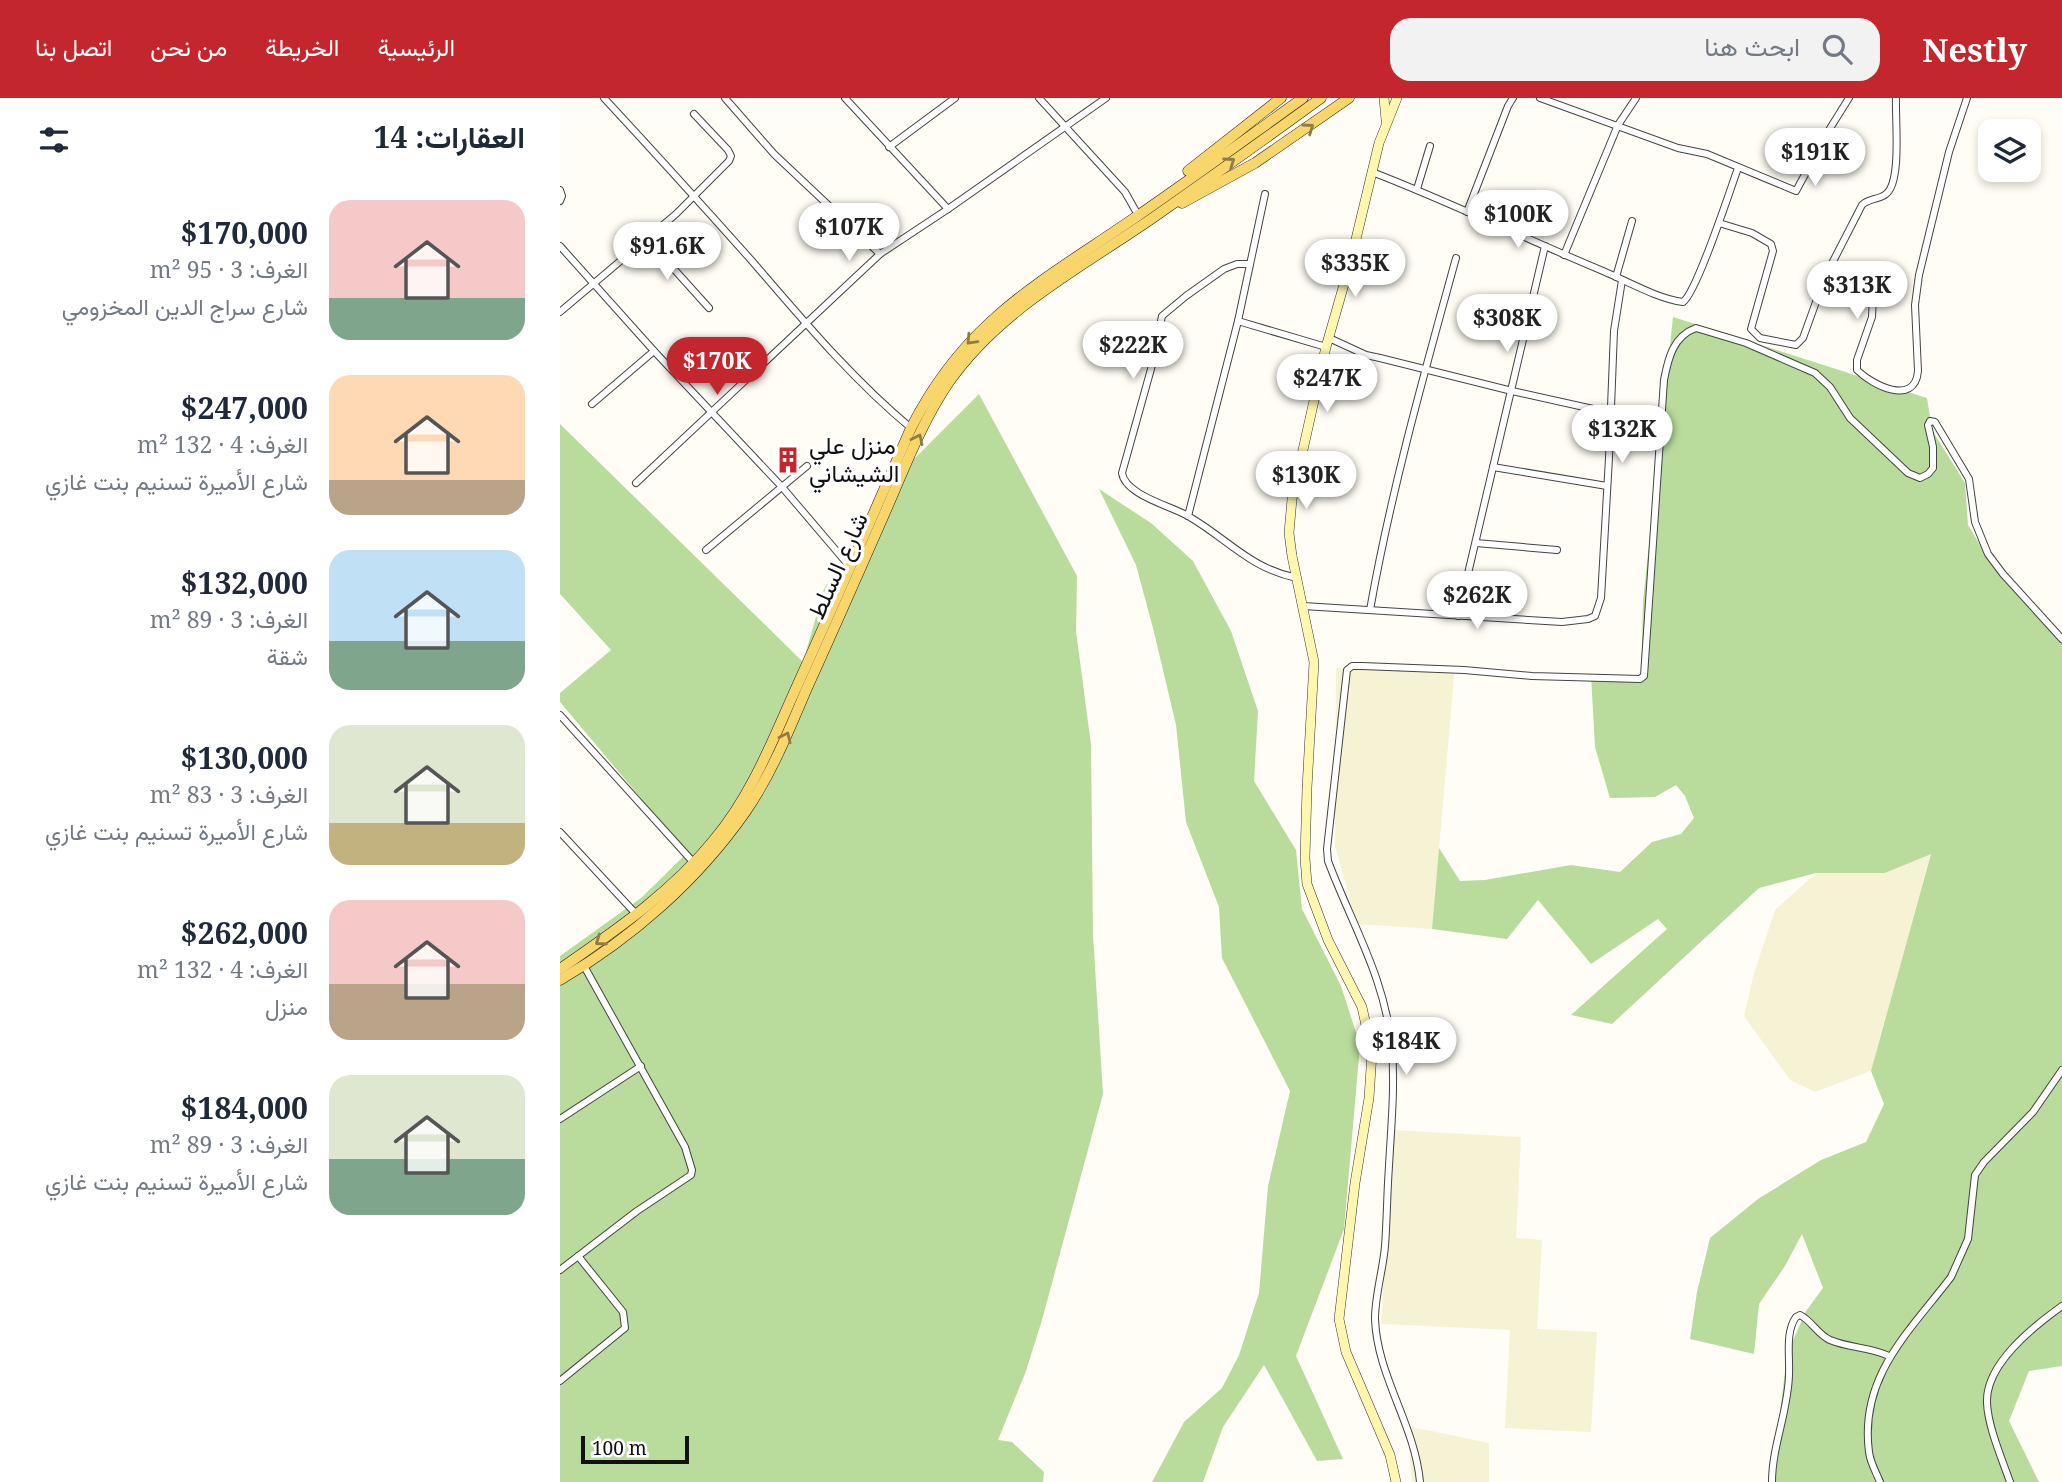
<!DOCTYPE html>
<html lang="ar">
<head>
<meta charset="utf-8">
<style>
	:root { --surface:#fff; --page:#f2f2f3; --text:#1f2937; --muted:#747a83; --accent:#c4262e }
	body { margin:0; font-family:"Noto Serif",Vazirmatn,serif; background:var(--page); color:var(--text); direction:rtl; height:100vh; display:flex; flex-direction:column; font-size:26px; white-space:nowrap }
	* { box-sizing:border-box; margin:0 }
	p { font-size:23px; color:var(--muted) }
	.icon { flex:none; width:38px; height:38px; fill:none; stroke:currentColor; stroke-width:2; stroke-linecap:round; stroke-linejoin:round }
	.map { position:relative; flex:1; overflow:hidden; direction:ltr }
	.panel { display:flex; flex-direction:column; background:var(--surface); width:560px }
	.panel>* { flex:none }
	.controls { position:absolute; left:1418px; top:21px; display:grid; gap:14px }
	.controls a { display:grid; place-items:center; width:63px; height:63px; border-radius:14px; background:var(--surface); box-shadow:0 4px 10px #0003; font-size:35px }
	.scale { position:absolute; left:21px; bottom:18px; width:108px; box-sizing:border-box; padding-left:7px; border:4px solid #111; border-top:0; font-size:19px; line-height:24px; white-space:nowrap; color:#111; -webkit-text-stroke:5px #fff; paint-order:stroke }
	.price { position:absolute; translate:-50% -60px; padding:0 16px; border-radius:24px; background:#fff; color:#222; font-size:23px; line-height:46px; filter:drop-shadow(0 2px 4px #0008) }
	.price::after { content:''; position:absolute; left:50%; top:42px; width:21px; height:16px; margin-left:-10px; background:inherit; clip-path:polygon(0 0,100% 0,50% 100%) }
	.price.current { background:var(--accent); color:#fff }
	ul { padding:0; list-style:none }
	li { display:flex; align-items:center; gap:21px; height:175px; padding:0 35px }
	li span { display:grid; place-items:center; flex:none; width:196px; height:140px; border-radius:21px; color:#555 }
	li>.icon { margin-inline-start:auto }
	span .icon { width:84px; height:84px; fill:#fffc; stroke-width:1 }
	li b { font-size:30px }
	h2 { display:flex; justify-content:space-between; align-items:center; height:84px; padding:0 35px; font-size:30px }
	header { display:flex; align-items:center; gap:42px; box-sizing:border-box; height:98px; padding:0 35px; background:var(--accent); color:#fff }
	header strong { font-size:33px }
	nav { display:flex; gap:38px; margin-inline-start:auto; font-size:24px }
	.search { width:490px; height:63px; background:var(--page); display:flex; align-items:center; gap:18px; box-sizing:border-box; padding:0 24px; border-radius:21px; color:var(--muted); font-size:26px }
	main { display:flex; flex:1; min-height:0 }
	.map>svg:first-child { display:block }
	.farmland { fill:#f6f3d4 }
	.forest { fill:#b9dc9c }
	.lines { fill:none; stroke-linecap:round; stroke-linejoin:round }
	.minor-casing { stroke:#444; stroke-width:8 }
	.secondary-casing { stroke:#333; stroke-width:10 }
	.primary-casing { stroke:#222; stroke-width:11 }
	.minor { stroke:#fff; stroke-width:6 }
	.secondary { stroke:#fff6b0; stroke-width:9 }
	.primary { stroke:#f9d66b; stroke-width:10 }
	.oneway { stroke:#917d42 }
	.labels { text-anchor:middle; stroke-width:7; stroke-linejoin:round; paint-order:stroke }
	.poi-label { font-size:24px; fill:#111; stroke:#fff; text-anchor:start }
	.street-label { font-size:24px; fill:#111; stroke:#fff }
</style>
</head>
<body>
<header>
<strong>Nestly</strong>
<div class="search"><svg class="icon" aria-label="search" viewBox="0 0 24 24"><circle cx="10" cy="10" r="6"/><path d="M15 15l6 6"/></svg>ابحث هنا</div>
<nav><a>الرئيسية</a><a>الخريطة</a><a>من نحن</a><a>اتصل بنا</a></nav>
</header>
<main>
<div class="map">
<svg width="1502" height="1384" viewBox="0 0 1502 1384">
	<rect width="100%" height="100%" fill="#fffdf5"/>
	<g class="farmland">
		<polygon points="895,568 872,831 797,826 775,748 776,570"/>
		<polygon points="1371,755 1311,973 1255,994 1230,982 1184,918 1194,875 1215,812 1256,775 1325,775"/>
		<polygon points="832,1032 961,1039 956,1140 982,1142 977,1231 1037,1234 1031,1334 945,1330 950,1232 821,1226"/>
		<polygon points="847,1328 929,1345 929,1384 852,1384"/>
	</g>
	<g class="forest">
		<polygon points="1113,219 1367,300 1372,332 1405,385 1408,427 1428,460 1502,543 1502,1268 1469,1273 1449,1323 1479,1384 1212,1384 1227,1256 1246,1213 1263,1190 1242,1136 1225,1168 1199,1206 1194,1256 1130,1241 1137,1194 1150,1140 1198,1101 1261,1062 1306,1044 1324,1006 1311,973 1371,756 1325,775 1256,775 1199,790 1052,926 1011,917 1107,831 1098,821 1031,866 978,802 947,841 872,831 879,750 900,783 925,782 1011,767 1060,774 1092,744 1121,736 1134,720 1125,698 1116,687 1095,699 1050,700 1035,649 1031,577 1081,585 1083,503"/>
		<polygon points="419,296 517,478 516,533 531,647 533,837 543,996 482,1222 466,1273 438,1342 452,1344 484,1374 483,1384 0,1384 0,858 81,800 127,755 0,604 0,595 51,552 0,496 0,326 243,564 264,491 331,384"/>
		<polygon points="539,391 591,425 633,463 671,533 698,613 694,683 736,752 742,811 781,888 800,947 784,1131 736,1258 783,1361 757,1363 704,1267 663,1329 643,1384 592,1384 624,1324 662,1290 679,1257 699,1195 708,1088 730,993 662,860 659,809 626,724 616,627 593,530 576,467"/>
	</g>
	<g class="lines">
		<g class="minor-casing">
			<g id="minor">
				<path d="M44,0C94,54 143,108 192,163C242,221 292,281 351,330"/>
				<polyline points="165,0 214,56 320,156"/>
				<polyline points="285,0 388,111"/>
				<polyline points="479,0 565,94 578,117"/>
				<polyline points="980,0 1118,50 1147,56 1236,93 1269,32 1289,0"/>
				<polyline points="329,49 395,0"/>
				<path d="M812,74C890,104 966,141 1043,173C1067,183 1098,201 1123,204C1137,194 1170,92 1178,70"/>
				<polyline points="857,91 870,48"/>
				<polyline points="0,92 2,98 0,103"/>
				<polyline points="907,114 948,8 953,0"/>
				<path d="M1159,125L1192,135L1211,146L1213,153L1191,231L1200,240L1236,247L1243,240L1265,179L1302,107C1309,100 1319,102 1326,96C1342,84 1335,20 1336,0"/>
				<polyline points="86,140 149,210"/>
				<polyline points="0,148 94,253 222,389 291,470"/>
				<polyline points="1004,157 1058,27 1076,0"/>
				<path d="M689,166H677L664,171L626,198L602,218L591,271L562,375C565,397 611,408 628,418C668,441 689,470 737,480"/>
				<path d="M1271,168L1306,182L1313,197L1312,219L1297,262V272C1312,287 1355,309 1358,273L1355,207L1359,177L1389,54L1407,0"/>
				<polyline points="1056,179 1072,123"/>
				<polyline points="0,214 116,116 169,63 171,58 168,52 134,16"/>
				<polyline points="678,223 766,249"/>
				<polyline points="769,240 806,257 820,260 952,293 1051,315"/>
				<polyline points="32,306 94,253"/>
				<polyline points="933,369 1047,388"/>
				<polyline points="76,385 320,156 388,111 546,0"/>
				<polyline points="628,418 678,223 705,96"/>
				<polyline points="916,445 997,452"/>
				<polyline points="146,452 247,368"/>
				<polyline points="743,508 1002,524 1028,521 1035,518 1041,500 1049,360 1054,233 1062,182"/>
				<path d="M810,512C831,393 864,276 896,160"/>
				<polyline points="898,518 985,148"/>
				<polyline points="0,617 134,765"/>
				<polyline points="0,734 77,817"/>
				<polyline points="0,1021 81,968"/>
				<polyline points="0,1172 77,1113 131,1077 132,1072 125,1049 24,868"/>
				<polyline points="0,1283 65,1230 63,1214 18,1158"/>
				<path d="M860,1384C855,1327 817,1278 815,1221C815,1197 823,1172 825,1148C827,1122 827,1095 829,1068C831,1030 835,991 832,952C826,881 792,827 768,763L767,751L787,572L792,568H802L904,572L972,578L1080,581L1084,578L1104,282C1108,261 1113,238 1136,230L1186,245L1255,275L1270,289L1290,320L1348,375L1360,380L1368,376L1373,370V349L1368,327L1370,323L1375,324L1409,381L1415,424L1428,456L1443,476L1502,541"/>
				<path d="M1212,1384C1212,1348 1228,1314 1229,1277C1230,1259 1225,1234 1236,1219L1240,1217C1252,1223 1257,1236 1270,1242C1289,1250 1310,1249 1329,1258"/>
				<path d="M1320,1384C1316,1374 1310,1364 1309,1354C1299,1278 1350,1233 1391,1179L1408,1141L1415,1077L1424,1064L1473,1014L1502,972"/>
				<path d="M1450,1384C1442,1361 1428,1329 1427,1305C1425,1266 1474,1228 1502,1208"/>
			</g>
		</g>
		<g class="secondary-casing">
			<g id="secondary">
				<polyline points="824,0 826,22"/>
				<polyline points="836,1384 830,1357 786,1254 779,1221 795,1085 809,1000 812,955 802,909 768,842 747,786 745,760 747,690 754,564 732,458 729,435 732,401 766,249 791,162 819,45 837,0"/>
			</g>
		</g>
		<g class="primary-casing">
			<g id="primary">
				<polyline points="628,73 721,0"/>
				<polyline points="622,105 695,65 789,0"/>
				<path d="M0,871C56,832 111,795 154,742C192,697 213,641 237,588C276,502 313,417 351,330C405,223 478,186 573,121C630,82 687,40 743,0"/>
				<path d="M0,882C72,840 138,782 186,713C212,675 229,632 247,590C273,533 298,476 323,419C343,374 361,325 389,284C443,207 530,165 604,112C657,75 709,38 761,0"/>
			</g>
		</g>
		<use href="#minor" class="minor"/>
		<use href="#secondary" class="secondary"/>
		<use href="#primary" class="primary"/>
	</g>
	<defs><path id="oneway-chevron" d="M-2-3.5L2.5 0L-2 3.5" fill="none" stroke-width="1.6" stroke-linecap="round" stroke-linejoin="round" transform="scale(1.75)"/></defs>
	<g class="oneway">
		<use href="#oneway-chevron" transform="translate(749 30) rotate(-35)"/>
		<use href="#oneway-chevron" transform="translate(670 64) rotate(-35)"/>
		<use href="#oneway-chevron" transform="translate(411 242) rotate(133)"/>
		<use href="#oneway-chevron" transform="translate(358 341) rotate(-64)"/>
		<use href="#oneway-chevron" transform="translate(226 639) rotate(-65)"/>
		<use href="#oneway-chevron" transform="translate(40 843) rotate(145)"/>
	</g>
	<defs>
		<g id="building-bare" transform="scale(2.1)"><path d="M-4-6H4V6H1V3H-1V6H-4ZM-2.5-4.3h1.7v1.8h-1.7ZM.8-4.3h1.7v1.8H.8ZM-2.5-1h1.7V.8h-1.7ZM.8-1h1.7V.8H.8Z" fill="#c4262e" stroke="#fff" stroke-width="2.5" paint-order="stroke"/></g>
	</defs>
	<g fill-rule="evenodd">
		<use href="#building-bare" x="228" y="362"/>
	</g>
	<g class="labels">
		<g class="poi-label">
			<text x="249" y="356">منزل علي<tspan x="249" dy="28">الشيشاني</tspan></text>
		</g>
		<g class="street-label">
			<text transform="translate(278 468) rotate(-66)" y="8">شارع السلط</text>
		</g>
	</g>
</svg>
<div class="controls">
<a><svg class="icon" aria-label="layers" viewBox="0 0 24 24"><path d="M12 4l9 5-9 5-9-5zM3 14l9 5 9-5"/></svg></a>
</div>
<div class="scale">100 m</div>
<b class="price" style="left:1255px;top:90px">$191K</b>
<b class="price" style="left:958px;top:152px">$100K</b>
<b class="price" style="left:289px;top:165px">$107K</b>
<b class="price" style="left:107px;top:184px">$91.6K</b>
<b class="price" style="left:795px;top:201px">$335K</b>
<b class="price" style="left:1297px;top:223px">$313K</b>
<b class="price" style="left:947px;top:256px">$308K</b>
<b class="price" style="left:573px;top:283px">$222K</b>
<b class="price current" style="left:157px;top:299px">$170K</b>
<b class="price" style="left:767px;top:316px">$247K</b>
<b class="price" style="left:1062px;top:367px">$132K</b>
<b class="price" style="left:746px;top:413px">$130K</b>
<b class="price" style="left:917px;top:533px">$262K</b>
<b class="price" style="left:846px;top:979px">$184K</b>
</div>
<section class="panel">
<h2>العقارات: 14<svg class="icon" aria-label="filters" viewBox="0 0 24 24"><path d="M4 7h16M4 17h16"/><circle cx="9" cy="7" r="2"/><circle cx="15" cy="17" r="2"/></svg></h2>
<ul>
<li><span style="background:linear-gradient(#f6c9c9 70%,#7fa58c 0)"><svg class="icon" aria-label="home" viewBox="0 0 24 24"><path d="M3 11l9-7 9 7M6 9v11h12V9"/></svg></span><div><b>$170,000</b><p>الغرف: 3 · 95 m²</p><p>شارع سراج الدين المخزومي</p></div></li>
<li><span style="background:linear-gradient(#ffd9b3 75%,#b9a48a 0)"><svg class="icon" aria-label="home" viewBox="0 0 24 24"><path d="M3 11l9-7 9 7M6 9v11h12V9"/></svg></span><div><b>$247,000</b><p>الغرف: 4 · 132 m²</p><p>شارع الأميرة تسنيم بنت غازي</p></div></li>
<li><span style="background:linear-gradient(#bfe0f5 65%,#7fa58c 0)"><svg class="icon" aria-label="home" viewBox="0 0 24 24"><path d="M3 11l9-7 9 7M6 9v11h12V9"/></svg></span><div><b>$132,000</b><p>الغرف: 3 · 89 m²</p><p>شقة</p></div></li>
<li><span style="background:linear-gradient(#dfe7d0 70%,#c2b280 0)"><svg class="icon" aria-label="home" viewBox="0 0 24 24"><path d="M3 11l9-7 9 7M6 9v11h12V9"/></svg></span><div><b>$130,000</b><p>الغرف: 3 · 83 m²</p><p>شارع الأميرة تسنيم بنت غازي</p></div></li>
<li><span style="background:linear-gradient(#f6c9c9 60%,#b9a48a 0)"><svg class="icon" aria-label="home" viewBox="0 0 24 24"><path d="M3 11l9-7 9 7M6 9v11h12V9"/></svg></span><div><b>$262,000</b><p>الغرف: 4 · 132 m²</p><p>منزل</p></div></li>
<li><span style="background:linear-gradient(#dfe7d0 60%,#7fa58c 0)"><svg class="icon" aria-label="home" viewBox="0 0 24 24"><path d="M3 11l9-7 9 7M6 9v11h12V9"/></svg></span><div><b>$184,000</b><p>الغرف: 3 · 89 m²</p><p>شارع الأميرة تسنيم بنت غازي</p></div></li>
</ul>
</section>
</main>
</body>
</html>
